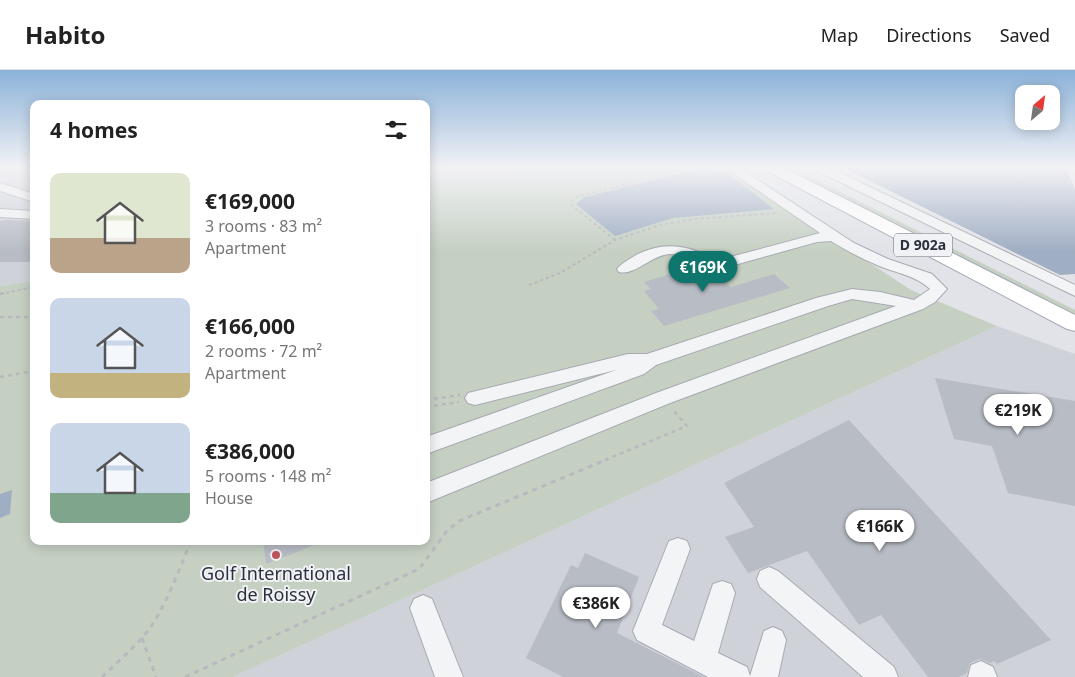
<!DOCTYPE html>
<html lang="en">
<head>
<meta charset="utf-8">
<style>
	:root { --surface:#fff; --page:#f2f2f2; --text:#222; --muted:#767676; --line:#e0e0e0; --accent:#0f766e }
	body { margin:0; font-family:"Noto Sans",sans-serif; background:var(--page); color:var(--text); height:100vh; display:flex; flex-direction:column; font-size:19px; white-space:nowrap }
	* { box-sizing:border-box; margin:0 }
	p { font-size:16px; color:var(--muted) }
	.icon { flex:none; width:28px; height:28px; fill:none; stroke:currentColor; stroke-width:2; stroke-linecap:round; stroke-linejoin:round }
	.map { position:relative; flex:1; overflow:hidden }
	.panel { position:absolute; left:30px; top:30px; width:400px; height:445px; display:flex; flex-direction:column; background:var(--surface); border-radius:10px; box-shadow:0 2px 12px #0003 }
	.panel>* { flex:none }
	.needle { width:32px; rotate:29deg }
	.fabs { position:absolute; left:1015px; top:15px; display:grid; gap:10px }
	.fabs a { display:grid; place-items:center; width:45px; height:45px; border-radius:10px; background:var(--surface); box-shadow:0 2px 12px #0003; font-size:25px }
	.price { position:absolute; translate:-50% -42px; padding:0 11px; border-radius:18px; background:#fff; color:#222; font-size:16px; line-height:32px; filter:drop-shadow(0 1px 2px #0008) }
	.price::after { content:''; position:absolute; left:50%; top:30px; width:15px; height:11px; margin-left:-8px; background:inherit; clip-path:polygon(0 0,100% 0,50% 100%) }
	.price.selected { background:var(--accent); color:#fff }
	ul { padding:0; list-style:none }
	li { display:flex; align-items:center; gap:15px; height:125px; padding:0 20px }
	li span { display:grid; place-items:center; flex:none; width:140px; height:100px; border-radius:10px; color:#555 }
	li>.icon { margin-inline-start:auto }
	span .icon { width:60px; height:60px; fill:#fffc; stroke-width:1 }
	li b { font-size:21px }
	h2 { display:flex; justify-content:space-between; align-items:center; height:60px; padding:0 20px; font-size:21px }
	header { display:flex; align-items:center; gap:30px; box-sizing:border-box; height:70px; padding:0 25px; background:var(--surface); border-bottom:1px solid var(--line) }
	header strong { font-size:24px }
	nav { display:flex; gap:28px; margin-inline-start:auto; font-size:18px }
	.map>svg:first-child { display:block }
	.built { fill:#cfd2d9 }
	.green { fill:#c5d0c3 }
	.water { fill:#a0aec3 }
	.building { fill:#b8bcc4 }
	.lines { fill:none; stroke-linecap:round; stroke-linejoin:round }
	.minor-casing { stroke:#a7aab1; stroke-width:2 }
	.major-casing { stroke:#a1a7b2; stroke-width:2 }
	.path-far2 { stroke:#b7b9be; stroke-width:2; stroke-dasharray:3 3; stroke-linecap:butt }
	.path-far1 { stroke:#b7b9be; stroke-width:2.5; stroke-dasharray:4 4; stroke-linecap:butt }
	.path { stroke:#b7b9be; stroke-width:3; stroke-dasharray:5 5; stroke-linecap:butt }
	.minor { fill:#f3f4f6; fill-rule:evenodd }
	.major { fill:#fff; fill-rule:evenodd }
	.poi-dot { fill:#be545d; stroke:#f0f2f5; stroke-width:2 }
	.labels { text-anchor:middle; stroke-width:4; stroke-linejoin:round; paint-order:stroke }
	.shield { fill:#f0f2f5; stroke:#666a74; stroke-width:1 }
	.shield-label { font-size:14px; font-weight:bold; fill:#2b303d }
	.near-poi-label { font-size:18px; fill:#2b303d; stroke:#f0f2f5 }
</style>
</head>
<body>
<header>
<strong>Habito</strong>
<nav><a>Map</a><a>Directions</a><a>Saved</a></nav>
</header>
<div class="map">
<svg width="1075" height="607" viewBox="0 0 1075 607">
	<rect width="100%" height="100%" fill="#e1e3e8"/>
	<g class="built">
		<polygon points="0,97 34,97 34,211 0,216"/>
		<polygon points="997,256 1075,284 1075,607 233,607"/>
	</g>
	<g class="green">
		<polygon points="426,97 723,97 911,220 997,256 233,607 0,607 0,216 34,211 34,471 426,471"/>
		<polygon points="777,97 791,97 1075,240 1075,249"/>
	</g>
	<g class="water">
		<polygon points="706,97 727,103 774,139 673,148 615,166 576,134 585,127"/>
		<polygon points="842,97 1065,97 1075,119 1075,204 1060,205"/>
		<polygon points="12,420 10,444 0,448 0,424"/>
	</g>
	<g class="building">
		<polygon points="7,150 34,151 34,192 0,192 0,151"/>
		<polygon points="693,194 707,201 717,203 731,217 774,204 790,218 664,256 651,241 659,239 644,221 651,219 644,212 684,200 681,197"/>
		<polygon points="935,308 1075,331 1075,436 1008,423 992,376 954,369"/>
		<polygon points="849,350 1051,570 997,594 994,591 990,593 980,589 970,593 967,603 959,607 928,607 881,545 859,555 807,481 748,503 725,467 754,457 724,413"/>
		<polygon points="263,471 322,471 322,472 266,494"/>
		<polygon points="585,483 639,507 617,563 704,607 563,607 526,588 571,495 578,498"/>
	</g>
	<g class="lines">
		<g class="minor-casing">
			<g id="minor">
				<path d="M724,97H738L854,173L888,189L932,204L947,219L935,232L923,239L670,333L426,433V413L656,323L896,236L852,229L828,236L656,295L644,304L426,384V367L616,300L475,335L468,333L465,328L468,323L628,284H647L816,228L852,219L880,222L914,230L930,219C915,205 895,203 877,195C861,188 845,180 831,171L817,172L713,201C697,197 688,184 670,184C651,185 635,206 619,202L617,199C622,193 630,189 636,185C663,171 690,174 715,191L820,163Z"/>
				<polygon points="813,97 828,97 1075,215 1075,226 815,100"/>
				<polygon points="0,113 34,124 34,132 0,121"/>
				<polygon points="0,139 34,141 34,149 0,147"/>
				<polygon points="678,468 687,471 690,479 662,555 694,571 713,514 722,511 731,514 735,523 718,583 747,597 750,606 764,561 773,557 782,561 786,570 778,607 708,607 637,570 633,561 669,471"/>
				<polygon points="769,497 778,501 894,597 898,607 863,607 760,517 757,509 760,501"/>
				<polygon points="423,525 432,529 463,607 435,607 410,538 414,529"/>
				<polygon points="981,591 993,597 997,607 968,607 971,595"/>
			</g>
		</g>
		<g class="major-casing">
			<polygon id="major" points="763,97 782,97 1075,245 1075,261 1067,259 765,100"/>
		</g>
		<g class="path-far2">
			<polyline points="615,170 570,134 576,127 632,113"/>
			<polyline points="529,215 560,203 615,170 660,155 693,149 778,143"/>
			<polyline points="0,224 34,217"/>
		</g>
		<g class="path-far1">
			<polyline points="0,224 6,223"/>
			<polyline points="0,247 34,247"/>
			<polyline points="0,307 34,301"/>
			<polyline points="426,330 460,325"/>
			<polyline points="426,337 459,332"/>
			<polyline points="605,390 687,356 672,339"/>
		</g>
		<g class="path">
			<polyline points="142,568 156,607"/>
			<path d="M102,607C118,591 137,576 150,558C168,531 179,500 191,471"/>
			<polyline points="185,607 419,499 447,461 459,451 608,389"/>
		</g>
		<use href="#minor" class="minor"/>
		<use href="#major" class="major"/>
	</g>
	<linearGradient id="sky" x2="0" y2="1"><stop stop-color="#8bb2d9"/><stop offset="0.54" stop-color="#f2f2f5"/><stop offset="1" stop-color="#f2f2f5" stop-opacity="0"/></linearGradient>
	<rect width="1075" height="181" fill="url(#sky)"/>
	<circle class="poi-dot" cx="276" cy="485" r="5"/>
	<g class="labels">
		<rect class="shield" x="894" y="163.5" width="58" height="23" rx="4"/>
		<g class="shield-label">
			<text x="923" y="180">D 902a</text>
		</g>
		<g class="near-poi-label">
			<text x="276" y="510">Golf International<tspan x="276" dy="21">de Roissy</tspan></text>
		</g>
	</g>
</svg>
<div class="fabs">
<a><svg class="needle" viewBox="-14 -14 28 28"><path d="M0-13l5 13h-10z" fill="#e53935"/><path d="M0 13l5-13h-10z" fill="#767676"/></svg></a>
</div>
<b class="price selected" style="left:703px;top:223px">€169K</b>
<b class="price" style="left:1018px;top:366px">€219K</b>
<b class="price" style="left:880px;top:482px">€166K</b>
<b class="price" style="left:596px;top:559px">€386K</b>
<section class="panel">
<h2>4 homes<svg class="icon" aria-label="filters" viewBox="0 0 24 24"><path d="M4 7h16M4 17h16"/><circle cx="9" cy="7" r="2"/><circle cx="15" cy="17" r="2"/></svg></h2>
<ul>
<li><span style="background:linear-gradient(#dfe7d0 65%,#b9a48a 0)"><svg class="icon" aria-label="home" viewBox="0 0 24 24"><path d="M3 11l9-7 9 7M6 9v11h12V9"/></svg></span><div><b>€169,000</b><p>3 rooms · 83 m²</p><p>Apartment</p></div></li>
<li><span style="background:linear-gradient(#c9d6e8 75%,#c2b280 0)"><svg class="icon" aria-label="home" viewBox="0 0 24 24"><path d="M3 11l9-7 9 7M6 9v11h12V9"/></svg></span><div><b>€166,000</b><p>2 rooms · 72 m²</p><p>Apartment</p></div></li>
<li><span style="background:linear-gradient(#c9d6e8 70%,#7fa58c 0)"><svg class="icon" aria-label="home" viewBox="0 0 24 24"><path d="M3 11l9-7 9 7M6 9v11h12V9"/></svg></span><div><b>€386,000</b><p>5 rooms · 148 m²</p><p>House</p></div></li>
</ul>
</section>
</div>
</body>
</html>
